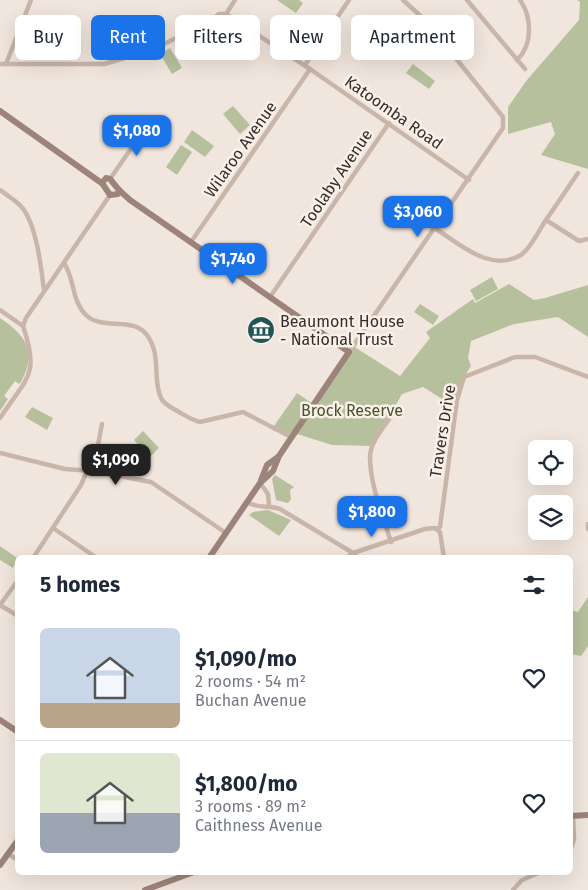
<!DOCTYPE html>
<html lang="en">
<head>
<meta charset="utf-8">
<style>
	:root { --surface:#fff; --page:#f6f6f7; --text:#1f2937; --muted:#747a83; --line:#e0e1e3; --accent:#1a73e8 }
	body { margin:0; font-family:"Fira Sans",sans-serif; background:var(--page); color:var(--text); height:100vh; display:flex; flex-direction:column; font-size:19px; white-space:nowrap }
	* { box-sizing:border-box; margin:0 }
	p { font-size:16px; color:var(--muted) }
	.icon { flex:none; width:28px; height:28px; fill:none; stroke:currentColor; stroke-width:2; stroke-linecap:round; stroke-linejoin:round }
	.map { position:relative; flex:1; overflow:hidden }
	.sheet { position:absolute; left:15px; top:555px; width:558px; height:320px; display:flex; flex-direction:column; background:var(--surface); border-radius:8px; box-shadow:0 5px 20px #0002 }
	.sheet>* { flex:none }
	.guide { position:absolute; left:15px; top:15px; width:559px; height:45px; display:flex; gap:10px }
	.buttons { position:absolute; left:528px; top:440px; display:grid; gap:10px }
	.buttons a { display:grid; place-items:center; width:45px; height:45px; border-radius:8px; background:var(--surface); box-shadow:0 5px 20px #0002; font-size:25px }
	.price { position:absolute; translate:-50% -42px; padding:0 11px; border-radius:10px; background:var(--accent); color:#fff; font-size:16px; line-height:32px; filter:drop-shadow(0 1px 2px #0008) }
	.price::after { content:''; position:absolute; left:50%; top:30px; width:15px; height:11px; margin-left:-8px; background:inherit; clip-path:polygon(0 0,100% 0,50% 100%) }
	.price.on { background:#222; color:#fff }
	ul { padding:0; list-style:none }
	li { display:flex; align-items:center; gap:15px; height:125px; padding:0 25px }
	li+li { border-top:1px solid var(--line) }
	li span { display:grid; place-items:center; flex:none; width:140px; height:100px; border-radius:8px; color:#555 }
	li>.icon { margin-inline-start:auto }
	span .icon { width:60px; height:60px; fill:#fffc; stroke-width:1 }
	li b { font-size:21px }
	h2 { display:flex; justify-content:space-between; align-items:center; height:60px; padding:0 25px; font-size:21px }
	.chip { padding:0 18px; border-radius:8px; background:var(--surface); box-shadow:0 5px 20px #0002; font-size:18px; line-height:45px }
	.chip.on { background:var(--accent); color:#fff }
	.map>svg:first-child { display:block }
	.green { fill:#b6c09d }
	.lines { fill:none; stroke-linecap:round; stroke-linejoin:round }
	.street { stroke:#c9b5a9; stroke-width:4.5 }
	.secondary { stroke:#9c847a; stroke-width:6 }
	.labels { text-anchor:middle; stroke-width:5; stroke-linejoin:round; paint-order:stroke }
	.street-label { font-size:16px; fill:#362c28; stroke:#f9f0e9 }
	.poi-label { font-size:16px; fill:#362c28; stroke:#f9f0e9; text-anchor:start }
	.park-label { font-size:16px; fill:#48532d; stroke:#f9f0e9 }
</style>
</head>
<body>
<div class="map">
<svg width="588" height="890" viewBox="0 0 588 890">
	<rect width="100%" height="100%" fill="#f1e6dd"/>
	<g class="green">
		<polygon points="277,0 299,0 303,3 296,13"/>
		<polygon points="577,0 588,0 588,169 541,155 555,134 551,122 508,134 508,107 527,80 579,20 580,2"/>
		<polygon points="170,48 182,68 172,74 160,54"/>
		<polygon points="413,64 435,81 429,89 406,73"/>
		<polygon points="233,106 250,125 240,134 223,114"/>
		<polygon points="192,130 214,146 205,157 184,142"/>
		<polygon points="181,145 192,152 177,175 166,167"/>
		<polygon points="492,277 498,289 476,301 470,290"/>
		<polygon points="509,284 534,300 545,298 588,285 588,337 558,317 514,324 471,341 468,358 471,366 464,377 456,408 423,387 402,394 373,446 332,445 294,433 291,437 274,426 297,393 313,404 353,346 400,376 430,338 426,332 473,299 475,303"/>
		<polygon points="420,304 439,316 433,325 414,312"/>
		<path d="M0,318C25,335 38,351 21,382L19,384L15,381L4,396L8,399L0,411Z"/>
		<polygon points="32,407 53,418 47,430 25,417"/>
		<polygon points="143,431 159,448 150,457 134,440"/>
		<polygon points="275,475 294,487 290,490 291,499 288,503 276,500 272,479"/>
		<polygon points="268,510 291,520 279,536 249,515 253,512"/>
		<polygon points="0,546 17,558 13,568 0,560"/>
		<polygon points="588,597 588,646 581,656 570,654 570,610 578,612"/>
	</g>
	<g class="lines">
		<g class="street">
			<polyline points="467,0 525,69"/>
			<polyline points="226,14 235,0"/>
			<path d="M517,60C533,45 532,17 520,0"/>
			<polyline points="0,64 104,64 149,51 202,26 219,14 226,14 310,69 469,180"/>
			<polyline points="6,64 31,0"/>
			<polyline points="305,65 349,0"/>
			<polyline points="110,179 148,124"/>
			<path d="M0,190C8,196 19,202 24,210C37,229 41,267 44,290"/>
			<polyline points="546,220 578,173"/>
			<path d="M436,229C460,244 490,273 521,255C531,248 539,230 546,220L579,241L588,239"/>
			<polyline points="191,242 310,69"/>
			<path d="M64,263C75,279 71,300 86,315C102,331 133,316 147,335C162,356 152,379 161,398C164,405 173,408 179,412C186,416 192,420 200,422L243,412L291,437"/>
			<polyline points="270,297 389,123"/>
			<path d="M0,310L23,326C40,376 27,377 0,418"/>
			<polyline points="23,326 26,318 110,195"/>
			<polyline points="349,352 503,128 503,117 425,20 403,0"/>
			<path d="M389,419C382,430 370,443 370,457C370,485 383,516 391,542"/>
			<polyline points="0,453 65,469 93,471 151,482 226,533"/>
			<polyline points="93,471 102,424"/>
			<polyline points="260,483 268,494 269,506"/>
			<path d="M247,502C258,509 268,505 280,509L353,553L425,529L435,528L440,532L444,558"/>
			<polyline points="588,524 588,529"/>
			<polyline points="53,528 97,558"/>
			<polyline points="437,529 440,527 457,400 464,377 515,357 535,357 588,377"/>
			<polyline points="33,558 81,485 87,471"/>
			<polyline points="346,558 353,553 358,558"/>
			<polyline points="0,605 18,580"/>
			<polyline points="0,605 18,616"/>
			<polyline points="570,852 574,839 573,816"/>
			<polyline points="8,854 18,860"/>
			<polyline points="513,890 522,880 541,872"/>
		</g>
		<g class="secondary">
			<polyline points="0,111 103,184"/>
			<polygon points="106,178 110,179 119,190 118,194 110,195 102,183"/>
			<polyline points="119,190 130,200 349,352 279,456 273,471 260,483 209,558"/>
			<polyline points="261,480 267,465 278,457"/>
			<polyline points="0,720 18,732"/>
			<polyline points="570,816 588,815"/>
			<polyline points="0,865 18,840"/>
			<polyline points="145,890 194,872"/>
		</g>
	</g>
	<defs>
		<g id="museum-disc" transform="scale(1.4375)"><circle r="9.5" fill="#205656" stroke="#f9f0e9"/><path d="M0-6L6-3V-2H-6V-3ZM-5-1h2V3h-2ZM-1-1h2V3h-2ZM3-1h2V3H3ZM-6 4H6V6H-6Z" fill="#fff"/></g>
	</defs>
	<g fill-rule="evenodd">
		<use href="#museum-disc" x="261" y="330"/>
	</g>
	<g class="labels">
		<g class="street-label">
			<text transform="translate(394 112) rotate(35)" y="6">Katoomba Road</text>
			<text transform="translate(240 149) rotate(-55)" y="6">Wilaroo Avenue</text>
			<text transform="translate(336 178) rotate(-56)" y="6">Toolaby Avenue</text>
			<text transform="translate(442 431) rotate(-81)" y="6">Travers Drive</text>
		</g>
		<g class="poi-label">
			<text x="280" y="327">Beaumont House<tspan x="280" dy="18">- National Trust</tspan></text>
		</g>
		<g class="park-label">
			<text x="352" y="416">Brock Reserve</text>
		</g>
	</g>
</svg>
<div class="buttons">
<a><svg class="icon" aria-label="locate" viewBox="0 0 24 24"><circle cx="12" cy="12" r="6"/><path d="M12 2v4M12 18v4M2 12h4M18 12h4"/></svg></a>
<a><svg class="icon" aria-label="layers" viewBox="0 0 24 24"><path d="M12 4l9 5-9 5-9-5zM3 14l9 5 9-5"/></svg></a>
</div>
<b class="price" style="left:137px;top:157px">$1,080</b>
<b class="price" style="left:418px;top:238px">$3,060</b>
<b class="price" style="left:233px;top:285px">$1,740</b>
<b class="price on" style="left:116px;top:486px">$1,090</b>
<b class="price" style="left:372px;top:538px">$1,800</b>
<div class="guide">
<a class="chip">Buy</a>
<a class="chip on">Rent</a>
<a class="chip">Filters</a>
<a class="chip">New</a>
<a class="chip">Apartment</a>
</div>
<section class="sheet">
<h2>5 homes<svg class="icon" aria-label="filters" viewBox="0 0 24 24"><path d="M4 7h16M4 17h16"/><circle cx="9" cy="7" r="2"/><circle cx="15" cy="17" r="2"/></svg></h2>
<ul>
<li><span style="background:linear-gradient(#c9d6e8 75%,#b9a48a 0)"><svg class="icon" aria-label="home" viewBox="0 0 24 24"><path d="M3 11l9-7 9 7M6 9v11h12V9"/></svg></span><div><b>$1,090/mo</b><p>2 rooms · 54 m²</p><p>Buchan Avenue</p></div><svg class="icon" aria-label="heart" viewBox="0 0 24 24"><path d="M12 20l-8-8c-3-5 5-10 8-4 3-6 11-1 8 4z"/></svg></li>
<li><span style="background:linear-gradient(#dfe7d0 60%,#9aa5b1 0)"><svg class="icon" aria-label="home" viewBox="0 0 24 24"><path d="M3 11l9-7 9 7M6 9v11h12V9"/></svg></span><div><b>$1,800/mo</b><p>3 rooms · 89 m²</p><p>Caithness Avenue</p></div><svg class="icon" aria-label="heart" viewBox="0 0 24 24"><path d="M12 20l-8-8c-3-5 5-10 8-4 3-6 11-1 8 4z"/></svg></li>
</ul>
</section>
</div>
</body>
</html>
